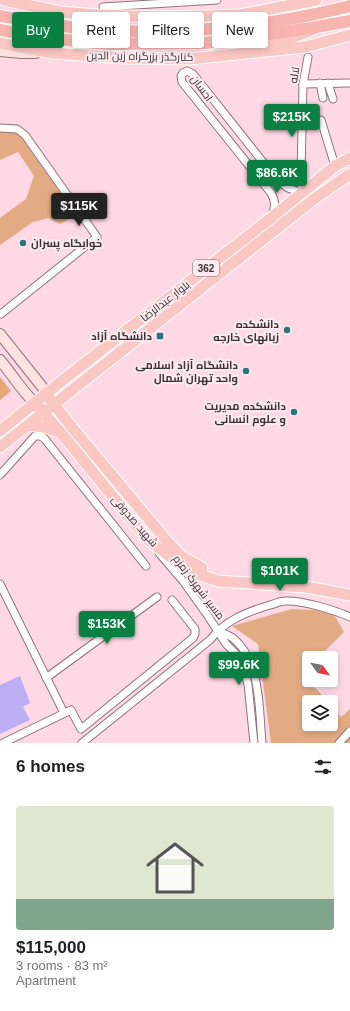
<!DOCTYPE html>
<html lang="en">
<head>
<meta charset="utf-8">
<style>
	:root { --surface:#fff; --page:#f6f6f6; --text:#202124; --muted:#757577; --line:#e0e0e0; --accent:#0b8043 }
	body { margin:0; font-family:Arial,Cairo,sans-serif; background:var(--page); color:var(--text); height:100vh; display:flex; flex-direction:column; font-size:15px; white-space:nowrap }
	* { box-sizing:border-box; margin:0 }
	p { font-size:13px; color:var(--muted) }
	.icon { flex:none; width:22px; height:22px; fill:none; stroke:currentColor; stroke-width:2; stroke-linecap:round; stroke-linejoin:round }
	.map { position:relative; height:743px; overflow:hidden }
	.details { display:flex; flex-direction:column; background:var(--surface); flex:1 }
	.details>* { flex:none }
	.banner { position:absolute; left:12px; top:12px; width:326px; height:36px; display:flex; gap:8px }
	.needle { width:26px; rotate:122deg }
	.tools { position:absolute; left:302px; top:651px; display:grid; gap:8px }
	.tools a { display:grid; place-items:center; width:36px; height:36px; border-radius:4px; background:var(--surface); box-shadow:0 2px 6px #0003; font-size:20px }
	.price { position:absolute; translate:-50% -34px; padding:0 9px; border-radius:4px; background:var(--accent); color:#fff; font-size:13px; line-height:26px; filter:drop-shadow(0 1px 2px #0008) }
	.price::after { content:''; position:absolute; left:50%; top:24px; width:12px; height:9px; margin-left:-6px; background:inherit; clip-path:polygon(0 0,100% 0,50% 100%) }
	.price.on { background:#222; color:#fff }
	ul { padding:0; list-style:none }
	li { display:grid; align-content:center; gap:8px; height:212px; padding:0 16px }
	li+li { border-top:1px solid var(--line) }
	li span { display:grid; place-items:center; height:124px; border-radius:4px; color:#555 }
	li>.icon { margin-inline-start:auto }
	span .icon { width:72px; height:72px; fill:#fffc; stroke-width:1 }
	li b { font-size:17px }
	h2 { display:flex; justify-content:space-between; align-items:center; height:48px; padding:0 16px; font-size:17px }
	.chip { padding:0 14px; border-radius:4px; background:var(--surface); box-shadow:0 2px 6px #0003; font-size:14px; line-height:36px }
	.chip.on { background:var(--accent); color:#fff }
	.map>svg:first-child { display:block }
	.green { fill:#e2ab83 }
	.forest { fill:#e5a778 }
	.water { fill:#bcaff3 }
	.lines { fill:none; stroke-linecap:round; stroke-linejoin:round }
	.minor-casing { stroke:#92717d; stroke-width:9 }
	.secondary-casing { stroke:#92717d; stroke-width:12 }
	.primary-casing { stroke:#fff; stroke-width:13 }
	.trunk-casing { stroke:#fff; stroke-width:14 }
	.minor { stroke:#fff; stroke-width:7 }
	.secondary { stroke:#fde3e0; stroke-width:10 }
	.primary { stroke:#fac7c2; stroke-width:11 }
	.trunk { stroke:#f8b4ae; stroke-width:12 }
	.poi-dot { fill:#2b7578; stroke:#fcecf1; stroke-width:1.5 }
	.labels { text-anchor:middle; stroke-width:4; stroke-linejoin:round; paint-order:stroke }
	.shield { fill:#fcecf1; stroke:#77686d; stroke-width:1 }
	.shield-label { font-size:10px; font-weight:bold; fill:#3e3035 }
	.street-label { font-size:11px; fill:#3e3035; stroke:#fcecf1 }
	.poi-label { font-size:11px; font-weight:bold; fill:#3e3035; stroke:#fcecf1; text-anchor:end }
</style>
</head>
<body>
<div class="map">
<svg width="350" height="743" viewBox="0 0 350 743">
	<rect width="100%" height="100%" fill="#fed8e5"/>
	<g class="green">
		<polygon points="0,129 17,131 76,215 60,224 48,218 33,222 0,245 0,218 26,199 34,176 18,152 0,160"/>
		<polygon points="292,609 332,611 344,632 318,658 309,658 309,668 303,674 328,702 309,702 309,724 331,724 331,706 341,717 350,709 350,743 271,743 258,644 232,626"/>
	</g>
	<polygon class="forest" points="0,377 11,391 0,400"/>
	<polygon class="water" points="20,676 30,703 23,707 30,720 0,734 0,685"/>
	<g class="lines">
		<g class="minor-casing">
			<g id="minor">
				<polyline points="103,7 217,0"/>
				<polyline points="320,83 323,98"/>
				<polyline points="328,83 333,99"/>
				<polyline points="303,84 350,83"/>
				<polyline points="321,120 335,166"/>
				<polyline points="0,128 17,129 25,135 97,237 1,314"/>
				<path d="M272,216C275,207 276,201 271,193L182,82L181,76L183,73L187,71L193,74L278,181L288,188L302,193V188L301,173L303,84L308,57"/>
				<polyline points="0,475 35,436 40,436 44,438 146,566"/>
				<polyline points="159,553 183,581 208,616 226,644 237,655 243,666 248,684 254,743"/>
				<polyline points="0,584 64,713"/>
				<path d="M217,631C222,633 230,635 234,639C261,662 259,710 262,743"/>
				<polyline points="46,678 157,597"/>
				<polyline points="3,743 71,710 81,729 193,638 195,634 195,629 172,600"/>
				<path d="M82,743L210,640C225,620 247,612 270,605C275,604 280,601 285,601C302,600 334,610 350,617"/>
				<polyline points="339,743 350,731"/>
			</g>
		</g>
		<g class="secondary-casing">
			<g id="secondary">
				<polyline points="0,51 21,53 36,53"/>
				<polyline points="0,334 47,393"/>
				<path d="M0,360C12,374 21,390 35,403"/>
			</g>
		</g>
		<g class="primary-casing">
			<g id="primary">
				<polyline points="4,0 60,12 98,15 168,17 240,15 316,0"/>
				<polyline points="0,43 52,53 125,58 189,59 305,47 350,35"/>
				<polyline points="266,45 297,36 312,30"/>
				<polyline points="50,399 70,425 166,540 181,556 202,568"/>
				<polyline points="39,408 62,434 147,539 182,566 198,574 218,581 306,587 350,595"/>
				<polyline points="29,425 48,428 59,432"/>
				<polyline points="0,431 63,380 271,218 335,166 350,158"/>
				<polyline points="0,447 314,199 350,174"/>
			</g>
		</g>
		<g class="trunk-casing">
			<g id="trunk">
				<path d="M0,16C32,21 64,27 96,30C178,36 271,26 350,6"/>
				<polyline points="0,30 37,37 85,42 111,44 206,43 311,28 350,21"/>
			</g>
		</g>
		<use href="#minor" class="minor"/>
		<use href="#secondary" class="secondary"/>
		<use href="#primary" class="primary"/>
		<use href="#trunk" class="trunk"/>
	</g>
	<g class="poi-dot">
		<circle cx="23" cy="243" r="4"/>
		<circle cx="287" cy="330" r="4"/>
		<rect x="156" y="332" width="8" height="8" rx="2"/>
		<circle cx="246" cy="371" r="4"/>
		<circle cx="294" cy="412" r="4"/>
	</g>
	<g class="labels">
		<rect class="shield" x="193" y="260" width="26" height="16" rx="3"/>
		<g class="shield-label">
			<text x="206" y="272">362</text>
		</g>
		<g class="street-label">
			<text transform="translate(140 56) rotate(1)" y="4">کنارگذر بزرگراه زین الدین</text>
			<text transform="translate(294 75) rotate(-81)" y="4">لاله</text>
			<text transform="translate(202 88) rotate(54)" y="4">احسان</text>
			<text transform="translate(165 301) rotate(-38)" y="4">بلوار عبدالرضا</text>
			<text transform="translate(135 521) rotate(49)" y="4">شهید صدوقی</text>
			<text transform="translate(199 587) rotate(53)" y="4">مسیر شهرک زمزم</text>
		</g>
		<g class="poi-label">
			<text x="31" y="247" text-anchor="start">خوابگاه پسران</text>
			<text x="279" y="328">دانشکده<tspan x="279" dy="13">زبانهای خارجه</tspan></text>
			<text x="152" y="340">دانشگاه آزاد</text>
			<text x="238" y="369">دانشگاه آزاد اسلامی<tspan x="238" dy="13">واحد تهران شمال</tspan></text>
			<text x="286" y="410">دانشکده مدیریت<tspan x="286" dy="13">و علوم انسانی</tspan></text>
		</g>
	</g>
</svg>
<div class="tools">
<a><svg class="needle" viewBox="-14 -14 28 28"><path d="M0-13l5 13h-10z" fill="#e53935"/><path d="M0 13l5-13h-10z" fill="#757577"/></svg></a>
<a><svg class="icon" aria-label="layers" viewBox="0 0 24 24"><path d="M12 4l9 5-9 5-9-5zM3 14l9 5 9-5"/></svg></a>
</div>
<b class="price" style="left:292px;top:138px">$215K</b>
<b class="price" style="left:277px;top:194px">$86.6K</b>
<b class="price on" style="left:79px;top:227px">$115K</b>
<b class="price" style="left:280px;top:592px">$101K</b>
<b class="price" style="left:107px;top:645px">$153K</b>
<b class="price" style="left:239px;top:686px">$99.6K</b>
<div class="banner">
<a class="chip on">Buy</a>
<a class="chip">Rent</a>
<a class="chip">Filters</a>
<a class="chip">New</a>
</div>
</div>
<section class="details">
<h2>6 homes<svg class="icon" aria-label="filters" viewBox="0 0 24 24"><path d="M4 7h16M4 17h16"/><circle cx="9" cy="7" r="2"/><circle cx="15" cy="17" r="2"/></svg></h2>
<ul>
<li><span style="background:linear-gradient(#dfe7d0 75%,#7fa58c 0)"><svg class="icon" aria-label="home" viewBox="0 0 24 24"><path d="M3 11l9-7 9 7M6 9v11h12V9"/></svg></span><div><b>$115,000</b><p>3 rooms · 83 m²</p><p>Apartment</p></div></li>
</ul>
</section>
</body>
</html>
